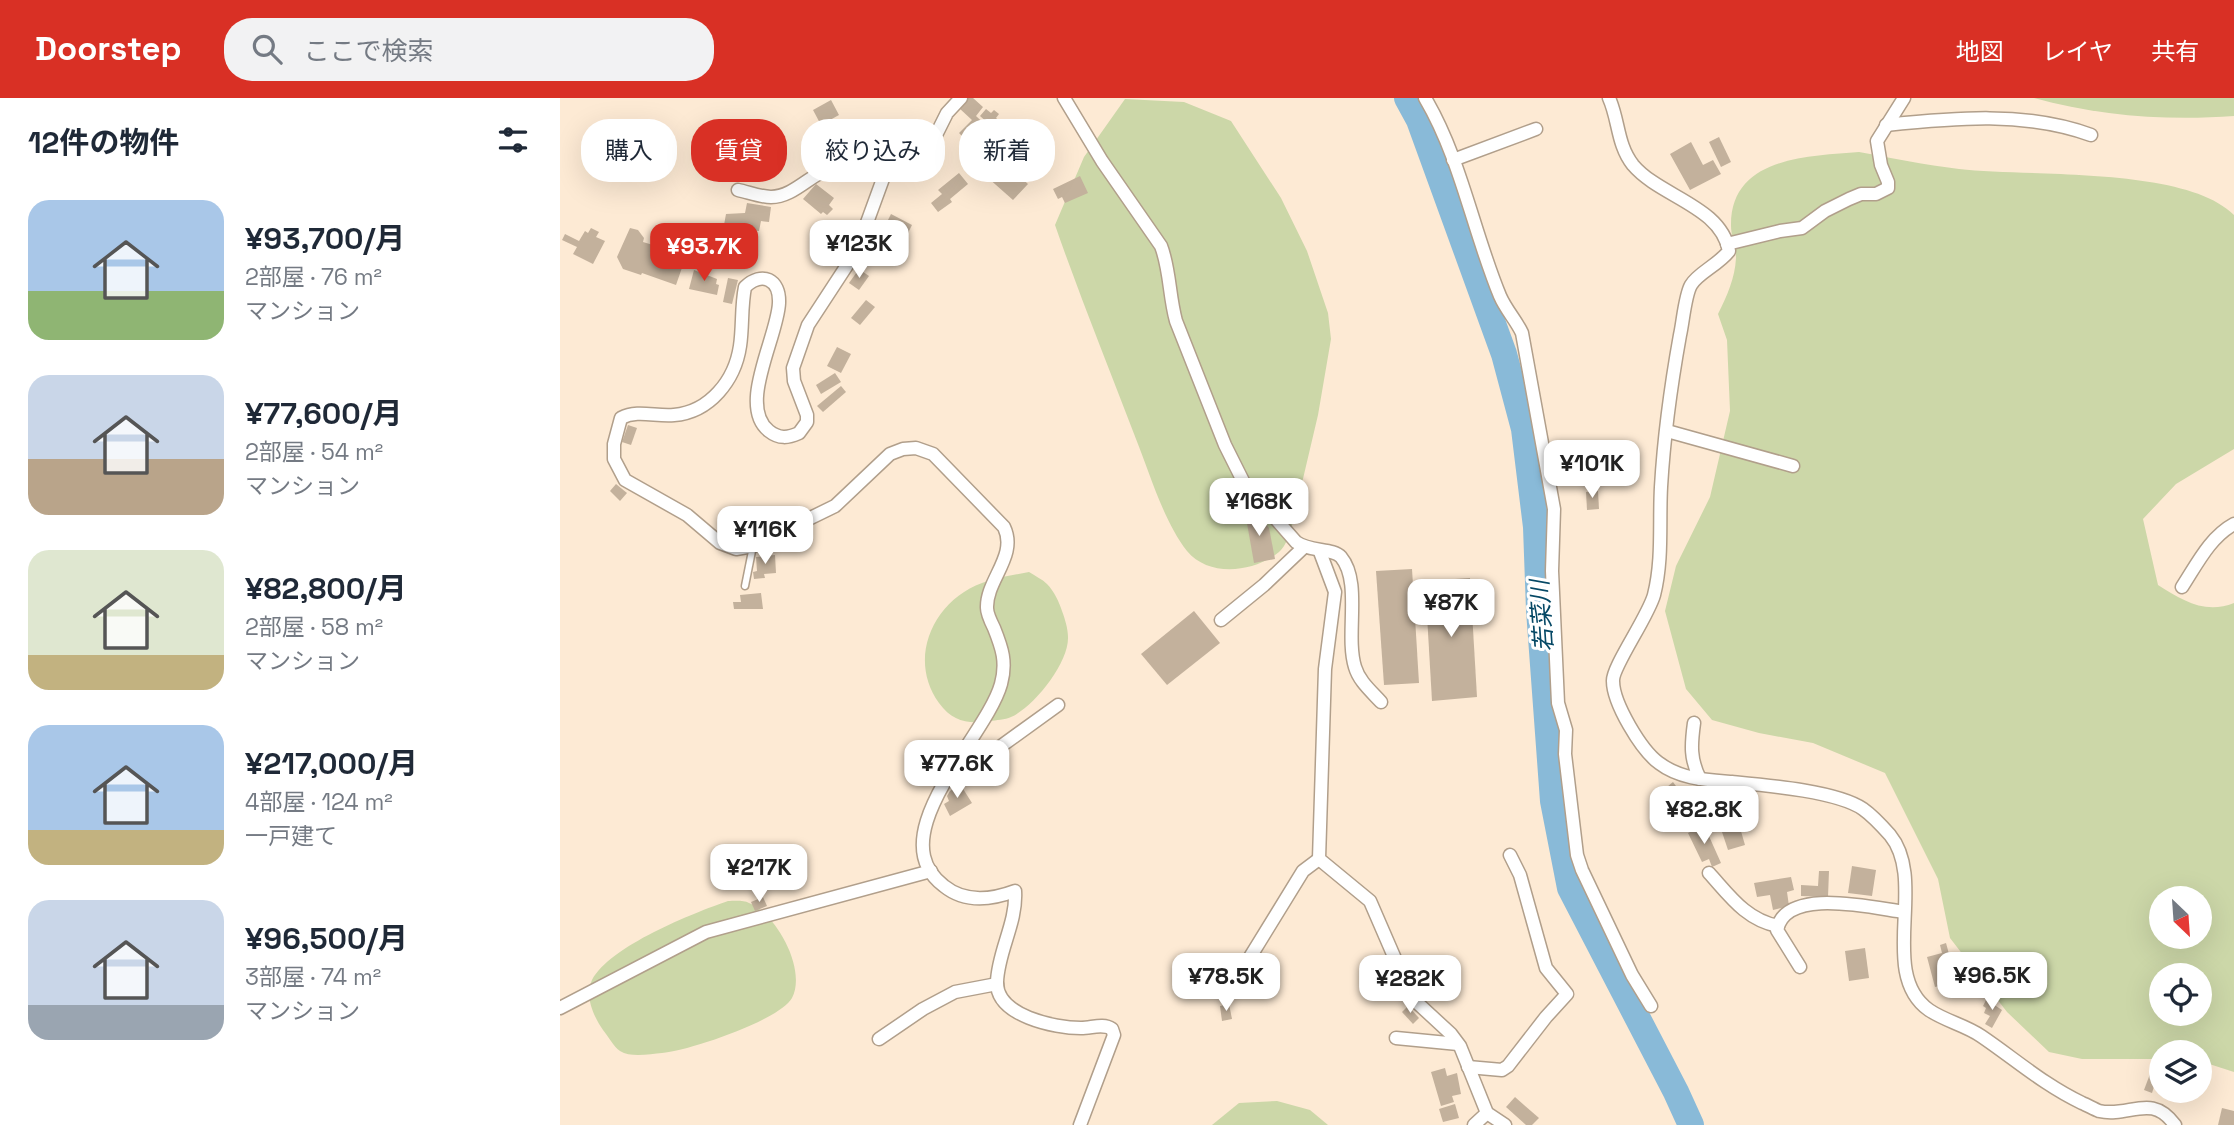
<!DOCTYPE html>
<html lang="ja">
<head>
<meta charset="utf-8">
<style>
	:root { --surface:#fff; --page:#f2f2f3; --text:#1f2937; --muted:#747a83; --accent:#d93025 }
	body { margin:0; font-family:"Space Grotesk","Noto Sans JP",sans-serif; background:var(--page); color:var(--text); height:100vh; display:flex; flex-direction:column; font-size:26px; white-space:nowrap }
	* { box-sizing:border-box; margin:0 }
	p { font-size:23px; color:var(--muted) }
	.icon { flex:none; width:38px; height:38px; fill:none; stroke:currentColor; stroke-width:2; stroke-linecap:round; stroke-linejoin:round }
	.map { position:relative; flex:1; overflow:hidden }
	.side { display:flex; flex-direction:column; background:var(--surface); width:560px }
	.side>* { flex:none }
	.guide { position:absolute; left:21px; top:21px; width:665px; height:63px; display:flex; gap:14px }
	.needle { width:46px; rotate:155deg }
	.tools { position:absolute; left:1589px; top:788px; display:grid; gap:14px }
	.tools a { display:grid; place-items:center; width:63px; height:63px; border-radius:50%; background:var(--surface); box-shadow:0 7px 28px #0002; font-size:35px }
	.price { position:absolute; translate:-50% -60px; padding:0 16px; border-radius:14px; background:#fff; color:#222; font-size:23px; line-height:46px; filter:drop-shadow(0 2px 4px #0008) }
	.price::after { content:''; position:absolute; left:50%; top:42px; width:21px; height:16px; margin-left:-10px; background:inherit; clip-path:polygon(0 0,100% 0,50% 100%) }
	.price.current { background:var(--accent); color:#fff }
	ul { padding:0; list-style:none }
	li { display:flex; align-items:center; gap:21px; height:175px; padding:0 28px }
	li span { display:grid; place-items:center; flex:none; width:196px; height:140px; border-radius:21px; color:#555 }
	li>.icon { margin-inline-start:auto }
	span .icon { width:84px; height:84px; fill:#fffc; stroke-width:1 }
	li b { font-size:30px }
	h2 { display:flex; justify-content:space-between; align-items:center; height:84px; padding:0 28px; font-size:30px }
	.chip { padding:0 24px; border-radius:28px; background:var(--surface); box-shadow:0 7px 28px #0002; font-size:24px; line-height:63px }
	.chip.current { background:var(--accent); color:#fff }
	header { display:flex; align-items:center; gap:42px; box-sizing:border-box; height:98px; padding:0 35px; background:var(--accent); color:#fff }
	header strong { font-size:33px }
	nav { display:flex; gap:38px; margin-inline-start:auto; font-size:24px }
	.search { width:490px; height:63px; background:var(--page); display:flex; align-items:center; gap:18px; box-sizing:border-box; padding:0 24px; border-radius:28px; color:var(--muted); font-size:26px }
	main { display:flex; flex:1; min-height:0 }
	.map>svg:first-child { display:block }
	.green { fill:#ccd7a8; fill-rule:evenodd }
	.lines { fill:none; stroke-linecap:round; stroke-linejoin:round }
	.river { stroke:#89bad8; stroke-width:26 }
	.building { fill:#c3b19c }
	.service-casing { stroke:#b19f8b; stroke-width:9 }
	.minor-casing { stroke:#b19f8b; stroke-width:15 }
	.service { stroke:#fff; stroke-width:6 }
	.minor { stroke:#fff; stroke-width:12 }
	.labels { text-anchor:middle; stroke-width:6; stroke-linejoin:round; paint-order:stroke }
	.water-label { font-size:24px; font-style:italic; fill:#054865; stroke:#fff }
</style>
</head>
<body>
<header>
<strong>Doorstep</strong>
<div class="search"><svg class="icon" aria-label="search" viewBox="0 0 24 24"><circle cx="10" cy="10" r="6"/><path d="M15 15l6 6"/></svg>ここで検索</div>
<nav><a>地図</a><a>レイヤ</a><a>共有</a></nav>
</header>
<main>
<section class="side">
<h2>12件の物件<svg class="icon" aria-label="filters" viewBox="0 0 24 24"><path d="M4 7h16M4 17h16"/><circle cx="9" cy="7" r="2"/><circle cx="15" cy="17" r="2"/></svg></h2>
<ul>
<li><span style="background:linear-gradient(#a9c7e8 65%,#8fb573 0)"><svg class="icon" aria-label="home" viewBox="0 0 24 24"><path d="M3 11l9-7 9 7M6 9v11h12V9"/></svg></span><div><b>¥93,700/月</b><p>2部屋 · 76 m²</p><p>マンション</p></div></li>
<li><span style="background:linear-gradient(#c9d6e8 60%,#b9a48a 0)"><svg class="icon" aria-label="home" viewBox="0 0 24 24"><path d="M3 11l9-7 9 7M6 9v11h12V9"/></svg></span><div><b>¥77,600/月</b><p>2部屋 · 54 m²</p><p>マンション</p></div></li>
<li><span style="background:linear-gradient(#dfe7d0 75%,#c2b280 0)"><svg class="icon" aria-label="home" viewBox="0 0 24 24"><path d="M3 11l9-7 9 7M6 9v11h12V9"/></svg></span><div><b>¥82,800/月</b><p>2部屋 · 58 m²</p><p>マンション</p></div></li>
<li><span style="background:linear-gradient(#a9c7e8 75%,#c2b280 0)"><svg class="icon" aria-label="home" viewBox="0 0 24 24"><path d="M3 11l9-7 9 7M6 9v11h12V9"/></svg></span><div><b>¥217,000/月</b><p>4部屋 · 124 m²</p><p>一戸建て</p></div></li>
<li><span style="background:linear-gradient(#c9d6e8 75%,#9aa5b1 0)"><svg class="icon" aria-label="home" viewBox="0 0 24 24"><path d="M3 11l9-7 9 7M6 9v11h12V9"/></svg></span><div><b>¥96,500/月</b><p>3部屋 · 74 m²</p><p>マンション</p></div></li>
</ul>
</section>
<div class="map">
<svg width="1674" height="1027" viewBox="0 0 1674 1027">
	<rect width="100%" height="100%" fill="#fdead4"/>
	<g class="green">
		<path d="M1474,0H1674V18C1608,23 1538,18 1474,0Z"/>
		<path d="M565,1L624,4L671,23L721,100L747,153L768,215L771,241L758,317L730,436C727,442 724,450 719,454C695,474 649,480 627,453C604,424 590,376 576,341C549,270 520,199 495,127L524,59Z"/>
		<path d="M1299,54C1332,60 1365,67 1399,71C1468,79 1626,68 1674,117V351L1616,386L1583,421L1598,487C1622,502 1645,517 1674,505V974L1640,963V954H1601V961H1522L1489,954L1447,914L1390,840L1378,781L1325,675L1253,645L1199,635L1152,622L1126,591L1105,513L1116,468L1150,399L1170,313L1167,242L1158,216C1167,198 1175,180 1176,160C1176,149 1171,138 1171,128C1170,59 1248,58 1299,54ZM1601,800H1640V838H1601ZM1601,877H1640V915H1601Z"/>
		<path d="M469,474C475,478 482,481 487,486C494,493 499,504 502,513C505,521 508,531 508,539C509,565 474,609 451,619C445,622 436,622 430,623C408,626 393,624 379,605C347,561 373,503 422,485C437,479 454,477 469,474Z"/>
		<path d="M168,803C174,803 184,802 189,805C216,816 247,871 232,900C220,922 128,953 102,955C90,956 71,960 60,953C54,949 48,938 43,932C34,919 24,898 32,882C50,848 133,815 168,803Z"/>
		<polygon points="717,1003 750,1012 768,1027 652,1027 679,1005"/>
	</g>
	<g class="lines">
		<polyline class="river" points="847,0 859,22 944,256 964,331 976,429 979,512 993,703 1010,790 1116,994 1131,1027"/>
	</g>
	<g class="building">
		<polygon points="408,0 413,0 423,9 416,18 434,35 427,42 422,38 412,48 399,35 412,22 399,10"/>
		<polygon points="271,2 279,17 261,27 253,12"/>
		<polygon points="426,11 431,15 434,12 439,16 436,20 443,26 437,33 420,18"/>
		<polygon points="1159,39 1171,64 1161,69 1149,44"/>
		<polygon points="1131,44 1143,67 1153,62 1161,76 1130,92 1110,56"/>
		<polygon points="453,51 465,63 455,74 468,86 453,102 427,79 430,76 425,71 433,62 438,67"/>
		<polygon points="399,75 408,86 390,101 392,104 378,114 371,105 382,96 378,92"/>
		<polygon points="520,78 528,95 505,105 502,99 498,101 493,91"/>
		<polygon points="256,86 274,100 269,107 273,111 267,117 263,114 261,116 243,101"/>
		<polygon points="187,105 211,109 209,124 201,123 199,133 172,130 173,128 164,127 166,116 185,115"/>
		<polygon points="331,116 352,127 346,139 325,128"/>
		<polygon points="290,122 298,124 293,140 285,137"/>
		<polygon points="31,130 39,134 36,139 45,143 33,166 13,156 17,149 2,142 5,136 19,143 25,133 28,135"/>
		<polygon points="70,130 78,132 84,140 83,144 93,147 91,152 124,164 116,187 82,175 81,177 63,171 57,159"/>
		<polygon points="299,171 309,178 299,192 289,185"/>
		<polygon points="134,172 157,181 156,186 159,187 157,197 129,191"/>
		<polygon points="168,180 178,182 172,206 163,204"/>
		<polygon points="306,202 315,209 300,227 291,220"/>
		<polygon points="277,249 291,256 281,275 267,268"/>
		<polygon points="275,275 281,284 261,296 256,287"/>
		<polygon points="281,288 286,294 263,314 257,308"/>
		<polygon points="68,327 77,330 71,347 62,344"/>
		<polygon points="56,386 67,395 60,403 50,393"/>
		<polygon points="1038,393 1039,411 1027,412 1026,394"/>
		<polygon points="693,411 709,430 715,461 694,465 685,414"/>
		<polygon points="215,457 216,475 204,476 205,480 194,481 193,474 197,473 196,459"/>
		<polygon points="852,471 859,585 824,587 816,473"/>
		<polygon points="910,480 917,599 872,603 865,483"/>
		<polygon points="201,495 203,511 174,511 173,504 181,504 180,497"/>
		<polygon points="634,513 660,545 607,587 581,556"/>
		<polygon points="1113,684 1124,699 1129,696 1137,713 1126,717 1125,714 1119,718 1101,694"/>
		<polygon points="400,686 412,705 390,718 384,706 389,703 387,698 390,693"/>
		<polygon points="1178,723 1185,747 1168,752 1160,728"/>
		<polygon points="1144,727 1161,765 1152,769 1149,761 1142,764 1128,735"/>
		<polygon points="1292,768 1316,772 1312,798 1288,795"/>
		<polygon points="1259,773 1269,773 1268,799 1241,798 1241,787 1258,788"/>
		<polygon points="1231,779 1234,792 1227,794 1229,808 1213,812 1210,797 1197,799 1194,785"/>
		<polygon points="203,799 207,808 195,813 191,804"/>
		<polygon points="1386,845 1395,878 1391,879 1392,885 1375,889 1367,859 1382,855 1380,847"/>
		<polygon points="1305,850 1309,880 1289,883 1285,853"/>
		<polygon points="1428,898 1435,902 1433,906 1442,912 1432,930 1425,926 1430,918 1424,915 1426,910 1423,908"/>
		<polygon points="669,906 672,921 662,923 660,908"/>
		<polygon points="848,908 859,920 853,926 842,914"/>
		<polygon points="885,970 887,978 897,975 901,996 892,998 894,1004 881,1008 871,974"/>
		<polygon points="1590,976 1597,979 1592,995 1584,992"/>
		<polygon points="955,999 979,1020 972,1027 966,1027 946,1009"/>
		<polygon points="895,1006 899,1020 883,1024 879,1011"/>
		<polygon points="1662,1010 1674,1013 1674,1027 1658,1027"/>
	</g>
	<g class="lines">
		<g class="service-casing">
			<polyline id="service" points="185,488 193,448"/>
		</g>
		<g class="minor-casing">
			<g id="minor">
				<path d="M401,0L387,15L376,37L324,78L297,152L248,227L233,270L234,283L247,317V324L239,335C228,340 219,341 209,333C177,308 218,238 219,205C220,181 202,173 185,189C181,209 183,228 180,248C175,282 150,314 114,317C96,319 78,311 61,320L54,346V361L65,382L127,417L160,445L176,451L193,448L275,408L330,356L343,351L356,350L373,356L444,429C458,458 426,482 427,510C427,516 431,524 434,530C442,550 447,564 441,586C426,640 318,738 384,788C405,805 431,802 455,793C457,825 438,853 437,884C436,918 495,930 521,930C532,930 543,925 552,931L554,937L520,1027"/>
				<path d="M504,0L542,63L601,148C610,171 609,198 616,223L665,347L684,385L736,444C750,454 773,450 781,459C802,484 785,537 795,569C799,583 811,593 821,604"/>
				<path d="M865,0C901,61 913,133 940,198C946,212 956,222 962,235L994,411L992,473L998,605L1006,632L1005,656L1017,757L1022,772L1072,877L1091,908"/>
				<path d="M1049,0C1059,22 1057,47 1073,67C1100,99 1161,108 1169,153C1158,167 1138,175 1131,187C1125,197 1123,224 1120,237C1111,287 1104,338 1101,389C1099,426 1103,461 1094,497C1088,519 1052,569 1053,583C1053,605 1081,652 1099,665C1120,681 1146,682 1172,684C1204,687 1277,693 1303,711C1313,718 1322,728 1330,737C1368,783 1317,875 1369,912C1385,923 1405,927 1421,938C1455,961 1484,987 1522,1005C1527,1007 1534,1011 1539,1013C1570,1020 1591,994 1615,1027"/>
				<path d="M1326,27C1395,20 1465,13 1531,37"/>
				<polyline points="893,62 976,31"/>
				<path d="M178,92C188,94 200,99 211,99C233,99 250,77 270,70C285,64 308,77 324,78"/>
				<polyline points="1167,146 1220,133 1242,130 1265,113 1289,101 1301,96 1316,96 1328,90 1328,84 1321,67 1317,43 1344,0"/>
				<polyline points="1107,333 1233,368"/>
				<polyline points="760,454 775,494 765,571 759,761 810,803 852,900 891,936 900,948 927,1015 945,1027"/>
				<path d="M1622,489C1637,466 1650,439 1674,426"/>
				<polyline points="661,522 704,487 744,449"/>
				<path d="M1134,625C1131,647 1130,661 1140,681"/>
				<polyline points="390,678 437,651 498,607"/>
				<path d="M1149,775C1169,797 1186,822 1218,828"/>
				<polyline points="684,869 743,773 759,761"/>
				<path d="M1240,869L1217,832C1225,788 1313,810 1344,814"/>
				<polyline points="0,910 146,834 371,773"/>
				<polyline points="836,940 898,946"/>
				<polyline points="319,941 363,911 395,894 437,886"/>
				<polyline points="908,969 942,972 948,968 986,919 1007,896 986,870 960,777 950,757"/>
				<polyline points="914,1027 927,1015"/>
			</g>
		</g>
		<use href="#service" class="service"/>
		<use href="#minor" class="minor"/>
	</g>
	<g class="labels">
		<g class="water-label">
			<text transform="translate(982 518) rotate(-94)" y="8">若菜川</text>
		</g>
	</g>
</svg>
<div class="tools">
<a><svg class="needle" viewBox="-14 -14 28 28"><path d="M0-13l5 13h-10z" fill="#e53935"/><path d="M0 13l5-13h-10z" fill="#747a83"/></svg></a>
<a><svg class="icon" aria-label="locate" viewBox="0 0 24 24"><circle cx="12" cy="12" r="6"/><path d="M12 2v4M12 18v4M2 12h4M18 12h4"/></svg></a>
<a><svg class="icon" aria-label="layers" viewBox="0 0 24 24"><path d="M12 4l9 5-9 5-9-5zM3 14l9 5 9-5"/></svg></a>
</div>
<b class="price" style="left:299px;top:182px">¥123K</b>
<b class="price current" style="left:144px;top:185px">¥93.7K</b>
<b class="price" style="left:1032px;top:402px">¥101K</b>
<b class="price" style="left:699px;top:440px">¥168K</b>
<b class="price" style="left:205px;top:468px">¥116K</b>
<b class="price" style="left:891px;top:541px">¥87K</b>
<b class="price" style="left:397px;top:702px">¥77.6K</b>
<b class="price" style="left:1144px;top:748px">¥82.8K</b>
<b class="price" style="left:199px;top:806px">¥217K</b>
<b class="price" style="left:1432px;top:914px">¥96.5K</b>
<b class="price" style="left:666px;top:915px">¥78.5K</b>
<b class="price" style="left:850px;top:917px">¥282K</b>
<div class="guide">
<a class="chip">購入</a>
<a class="chip current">賃貸</a>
<a class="chip">絞り込み</a>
<a class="chip">新着</a>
</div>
</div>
</main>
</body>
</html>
